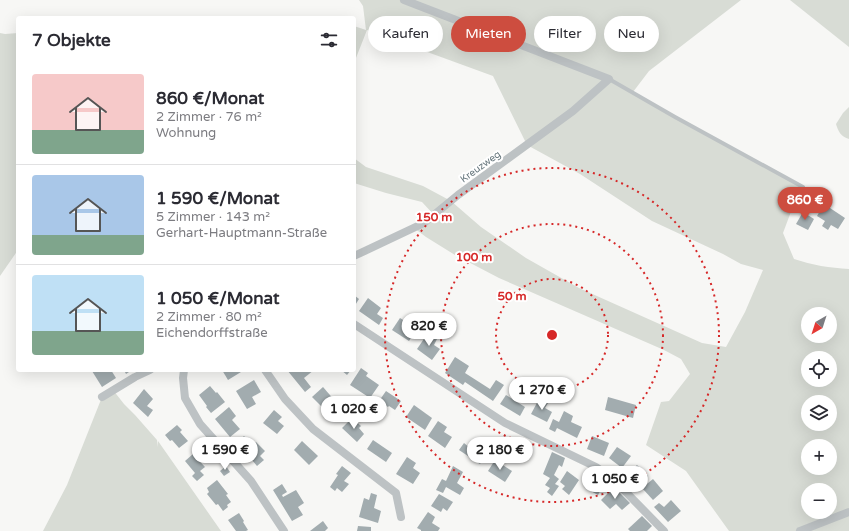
<!DOCTYPE html>
<html lang="de">
<head>
<meta charset="utf-8">
<style>
	:root { --surface:#fff; --page:#f7f7f7; --text:#2b2b33; --muted:#7c7c81; --line:#e1e1e2; --accent:#cd4d3f }
	body { margin:0; font-family:"Varela Round",sans-serif; background:var(--page); color:var(--text); height:100vh; display:flex; flex-direction:column; font-size:15px; white-space:nowrap }
	* { box-sizing:border-box; margin:0 }
	p { font-size:13px; color:var(--muted) }
	.icon { flex:none; width:22px; height:22px; fill:none; stroke:currentColor; stroke-width:2; stroke-linecap:round; stroke-linejoin:round }
	.map { position:relative; flex:1; overflow:hidden }
	.drawer { position:absolute; left:16px; top:16px; width:340px; height:356px; display:flex; flex-direction:column; background:var(--surface); border-radius:4px; box-shadow:0 4px 16px #0002 }
	.drawer>* { flex:none }
	.hud { position:absolute; left:368px; top:16px; width:380px; height:36px; display:flex; gap:8px }
	.needle { width:26px; rotate:219deg }
	.fabs { position:absolute; left:801px; top:307px; display:grid; gap:8px }
	.fabs a { display:grid; place-items:center; width:36px; height:36px; border-radius:50%; background:var(--surface); box-shadow:0 4px 16px #0002; font-size:20px }
	.price { position:absolute; translate:-50% -34px; padding:0 9px; border-radius:14px; background:#fff; color:#222; font-size:13px; line-height:26px; filter:drop-shadow(0 1px 2px #0008) }
	.price::after { content:''; position:absolute; left:50%; top:24px; width:12px; height:9px; margin-left:-6px; background:inherit; clip-path:polygon(0 0,100% 0,50% 100%) }
	.price.current { background:var(--accent); color:#fff }
	ul { padding:0; list-style:none }
	li { display:flex; align-items:center; gap:12px; height:100px; padding:0 16px }
	li+li { border-top:1px solid var(--line) }
	li span { display:grid; place-items:center; flex:none; width:112px; height:80px; border-radius:4px; color:#555 }
	li>.icon { margin-inline-start:auto }
	span .icon { width:48px; height:48px; fill:#fffc; stroke-width:1 }
	li b { font-size:17px }
	h2 { display:flex; justify-content:space-between; align-items:center; height:48px; padding:0 16px; font-size:17px }
	.pill { padding:0 14px; border-radius:18px; background:var(--surface); box-shadow:0 4px 16px #0002; font-size:14px; line-height:36px }
	.pill.current { background:var(--accent); color:#fff }
	.map>svg:first-child { display:block }
	.green { fill:#d8dcd5; fill-rule:evenodd }
	.building { fill:#a2acaf }
	.lines { fill:none; stroke-linecap:round; stroke-linejoin:round }
	.lane { stroke:#bdc2c4; stroke-width:4 }
	.street { stroke:#bdc2c4; stroke-width:8 }
	.ring { fill:none; stroke:#d62828; stroke-width:2; stroke-dasharray:2 4 }
	.labels { text-anchor:middle; stroke-width:4; stroke-linejoin:round; paint-order:stroke }
	.street-label { font-size:10px; fill:#66767c; stroke:#fff }
	.centre { fill:#d62828; stroke:#fff; stroke-width:2 }
	.ring-label { font-size:12px; text-anchor:middle; font-weight:bold; fill:#d62828; stroke:#fff; stroke-width:4; stroke-linejoin:round; paint-order:stroke }
</style>
</head>
<body>
<div class="map">
<svg width="849" height="531" viewBox="0 0 849 531">
	<rect width="100%" height="100%" fill="#f7f7f5"/>
	<g class="green">
		<path d="M359,0H741L649,71L633,92L803,187L789,198L792,209L783,233L794,259C812,265 830,268 849,269V531H729L686,471L646,445L661,402L669,401L690,374L681,359L664,350L499,278L455,255L426,237L414,228L434,215L422,202L386,193L354,183V158L366,167L423,186L451,201L481,227L526,258L579,288L702,343L726,347L745,312L763,270L741,264L723,254L652,221L580,174L527,145L493,76L367,30L354,63V26L366,30L363,6ZM808,314H830V336H808ZM808,358H830V380H808ZM808,402H830V424H808ZM808,446H830V468H808ZM808,490H830V512H808Z"/>
		<polygon points="790,0 849,0 849,47"/>
		<polygon points="0,33 5,34 18,33 18,250 0,276"/>
		<path d="M849,107V139C841,137 838,131 836,124L843,113Z"/>
		<polygon points="113,390 124,404 135,415 157,440 158,447 158,441 221,531 43,531 67,485 102,397"/>
	</g>
	<g class="building">
		<polygon points="824,204 845,218 838,229 831,225 828,230 822,226 825,221 817,216"/>
		<polygon points="803,212 814,219 808,230 796,224"/>
		<polygon points="354,295 359,299 354,307"/>
		<polygon points="368,298 381,308 377,314 383,318 379,325 359,311"/>
		<polygon points="400,318 417,329 409,341 392,330"/>
		<polygon points="428,333 437,339 434,345 440,349 432,360 417,349"/>
		<polygon points="455,357 469,366 465,373 490,389 496,380 504,385 493,401 465,382 463,385 445,373"/>
		<polygon points="361,368 368,373 366,376 379,385 370,398 350,385"/>
		<polygon points="95,370 106,370 106,371 111,370 116,378 102,387 92,371"/>
		<polygon points="124,370 132,370 126,374"/>
		<polygon points="222,370 240,370 241,372 228,380"/>
		<polygon points="287,370 314,370 304,378 311,387 305,392"/>
		<polygon points="341,370 351,370 347,375"/>
		<polygon points="254,380 261,392 252,397 256,404 247,409 236,391"/>
		<polygon points="210,386 216,393 217,392 225,402 211,413 206,407 207,406 199,395"/>
		<polygon points="323,387 336,402 326,411 312,397"/>
		<polygon points="144,389 153,399 147,406 153,410 148,417 133,403"/>
		<polygon points="386,391 401,401 395,410 389,406 388,407 379,401"/>
		<polygon points="506,395 525,407 520,416 500,404"/>
		<polygon points="608,397 636,405 633,418 605,410"/>
		<polygon points="539,399 548,403 545,408 552,412 547,422 531,414"/>
		<polygon points="414,405 432,418 425,430 406,417"/>
		<polygon points="229,407 236,416 232,420 240,429 230,437 215,419"/>
		<polygon points="274,410 282,417 278,421 284,426 277,434 263,423"/>
		<polygon points="564,411 573,416 571,422 582,427 577,438 557,428 555,432 549,429 553,419 559,422"/>
		<polygon points="352,418 361,426 359,428 364,434 357,442 342,428"/>
		<polygon points="438,421 447,427 444,432 452,437 445,448 428,436"/>
		<polygon points="177,425 182,430 180,432 188,441 179,448 172,440 170,441 165,435"/>
		<polygon points="244,436 249,442 247,444 251,447 256,442 265,451 260,456 264,460 257,466 237,443"/>
		<polygon points="592,436 609,443 604,456 587,449"/>
		<polygon points="373,440 392,453 386,462 367,449"/>
		<polygon points="302,441 318,456 309,465 294,450"/>
		<polygon points="474,441 488,450 480,464 459,450 464,443 470,448"/>
		<polygon points="617,447 631,456 622,468 609,458"/>
		<polygon points="552,452 565,458 562,467 559,465 554,475 559,479 555,484 559,486 552,496 547,492 550,488 545,485 550,478 543,474"/>
		<polygon points="193,454 205,467 200,471 204,475 197,481 192,476 195,473 185,461"/>
		<polygon points="407,457 416,463 413,468 420,473 413,484 396,474"/>
		<polygon points="495,460 512,471 505,482 488,471"/>
		<polygon points="637,465 648,476 639,485 628,473"/>
		<polygon points="226,466 230,472 224,476 220,471"/>
		<polygon points="342,466 351,473 344,481 349,484 342,492 337,488 335,491 330,487 338,475 336,474"/>
		<polygon points="453,466 463,472 457,483 464,488 460,495 446,487 443,493 436,490 442,479 446,481"/>
		<polygon points="567,471 579,480 569,495 562,489 565,486 560,482"/>
		<polygon points="595,474 606,480 598,495 587,489"/>
		<polygon points="653,479 663,491 653,500 642,488"/>
		<polygon points="217,480 228,494 226,495 231,502 227,505 228,507 223,511 218,504 216,505 207,494 209,492 207,488"/>
		<polygon points="282,484 287,492 282,495 283,497 296,490 304,503 298,507 303,515 292,521 273,490"/>
		<polygon points="614,487 630,503 622,510 616,504 610,509 601,500"/>
		<polygon points="371,493 377,495 374,508 381,511 378,523 359,517 364,498 369,500"/>
		<polygon points="439,494 453,502 447,511 443,508 441,512 431,506"/>
		<polygon points="671,500 681,511 668,522 654,507 659,503 664,507"/>
		<polygon points="428,512 435,517 432,523 440,528 438,531 421,531 421,530 417,528"/>
		<polygon points="239,513 244,521 243,522 248,530 246,531 236,531 228,520"/>
		<polygon points="642,516 652,526 647,531 630,531 628,529"/>
		<polygon points="323,521 328,528 325,531 310,531"/>
		<polygon points="358,526 371,527 371,531 357,531"/>
	</g>
	<g class="lines">
		<polyline class="lane" points="609,79 675,117 803,187"/>
		<g class="street">
			<polyline points="354,256 424,223 458,195 573,111 609,79 404,0"/>
			<polyline points="354,324 505,423 596,467 614,480 664,531"/>
			<polyline points="184,370 183,378 185,398 200,424 251,481 284,531"/>
			<polyline points="265,370 285,399 313,429 396,493 401,517"/>
			<polyline points="102,397 135,377 150,370"/>
			<polyline points="800,531 849,512"/>
		</g>
	</g>
	<g class="ring">
		<circle cx="552" cy="335" r="56"/>
		<circle cx="552" cy="335" r="111"/>
		<circle cx="552" cy="335" r="167"/>
	</g>
	<g class="labels">
		<g class="street-label">
			<text transform="translate(480 166) rotate(-36)" y="4">Kreuzweg</text>
		</g>
	</g>
	<circle cx="552" cy="335" r="6" class="centre"/>
	<g class="ring-label">
		<text x="434" y="221">150 m</text>
		<text x="474" y="261">100 m</text>
		<text x="512" y="300">50 m</text>
	</g>
</svg>
<div class="fabs">
<a><svg class="needle" viewBox="-14 -14 28 28"><path d="M0-13l5 13h-10z" fill="#e53935"/><path d="M0 13l5-13h-10z" fill="#7c7c81"/></svg></a>
<a><svg class="icon" aria-label="locate" viewBox="0 0 24 24"><circle cx="12" cy="12" r="6"/><path d="M12 2v4M12 18v4M2 12h4M18 12h4"/></svg></a>
<a><svg class="icon" aria-label="layers" viewBox="0 0 24 24"><path d="M12 4l9 5-9 5-9-5zM3 14l9 5 9-5"/></svg></a>
<a>+</a>
<a>−</a>
</div>
<b class="price current" style="left:805px;top:221px">860 €</b>
<b class="price" style="left:429px;top:347px">820 €</b>
<b class="price" style="left:542px;top:411px">1 270 €</b>
<b class="price" style="left:354px;top:430px">1 020 €</b>
<b class="price" style="left:225px;top:471px">1 590 €</b>
<b class="price" style="left:500px;top:471px">2 180 €</b>
<b class="price" style="left:615px;top:500px">1 050 €</b>
<div class="hud">
<a class="pill">Kaufen</a>
<a class="pill current">Mieten</a>
<a class="pill">Filter</a>
<a class="pill">Neu</a>
</div>
<section class="drawer">
<h2>7 Objekte<svg class="icon" aria-label="filters" viewBox="0 0 24 24"><path d="M4 7h16M4 17h16"/><circle cx="9" cy="7" r="2"/><circle cx="15" cy="17" r="2"/></svg></h2>
<ul>
<li><span style="background:linear-gradient(#f6c9c9 70%,#7fa58c 0)"><svg class="icon" aria-label="home" viewBox="0 0 24 24"><path d="M3 11l9-7 9 7M6 9v11h12V9"/></svg></span><div><b>860 €/Monat</b><p>2 Zimmer · 76 m²</p><p>Wohnung</p></div></li>
<li><span style="background:linear-gradient(#a9c7e8 75%,#7fa58c 0)"><svg class="icon" aria-label="home" viewBox="0 0 24 24"><path d="M3 11l9-7 9 7M6 9v11h12V9"/></svg></span><div><b>1 590 €/Monat</b><p>5 Zimmer · 143 m²</p><p>Gerhart-Hauptmann-Straße</p></div></li>
<li><span style="background:linear-gradient(#bfe0f5 70%,#7fa58c 0)"><svg class="icon" aria-label="home" viewBox="0 0 24 24"><path d="M3 11l9-7 9 7M6 9v11h12V9"/></svg></span><div><b>1 050 €/Monat</b><p>2 Zimmer · 80 m²</p><p>Eichendorffstraße</p></div></li>
</ul>
</section>
</div>
</body>
</html>
